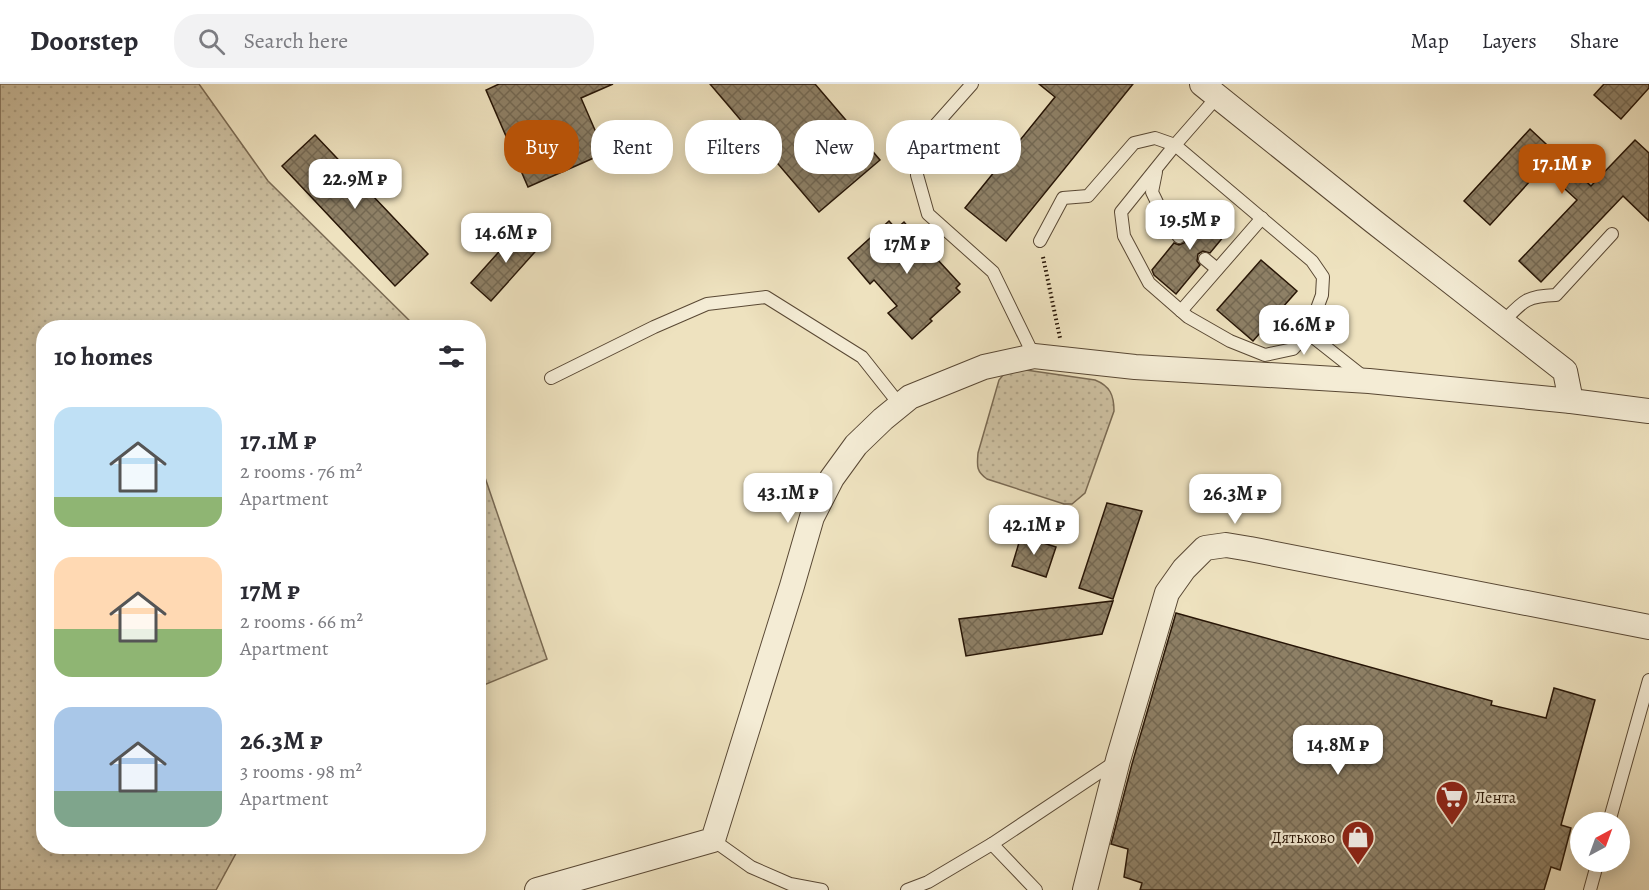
<!DOCTYPE html>
<html lang="en">
<head>
<meta charset="utf-8">
<style>
	:root { --surface:#fff; --page:#f2f2f3; --text:#2b2b33; --muted:#7c7c81; --line:#e1e1e2; --accent:#b45309 }
	body { margin:0; font-family:Alegreya,serif; background:var(--page); color:var(--text); height:100vh; display:flex; flex-direction:column; font-size:22px; white-space:nowrap }
	* { box-sizing:border-box; margin:0 }
	p { font-size:20px; color:var(--muted) }
	.icon { flex:none; width:33px; height:33px; fill:none; stroke:currentColor; stroke-width:2; stroke-linecap:round; stroke-linejoin:round }
	.map { position:relative; flex:1; overflow:hidden }
	.details { position:absolute; left:36px; top:236px; width:450px; height:534px; display:flex; flex-direction:column; background:var(--surface); border-radius:24px; box-shadow:0 3px 15px #0003 }
	.details>* { flex:none }
	.banner { position:absolute; left:504px; top:36px; width:570px; height:54px; display:flex; gap:12px }
	.needle { width:39px; rotate:41deg }
	.fabs { position:absolute; left:1570px; top:728px; display:grid; gap:12px }
	.fabs a { display:grid; place-items:center; width:60px; height:60px; border-radius:50%; background:var(--surface); box-shadow:0 3px 15px #0003; font-size:30px }
	.price { position:absolute; translate:-50% -51px; padding:0 14px; border-radius:12px; background:#fff; color:#222; font-size:20px; line-height:39px; filter:drop-shadow(0 2px 3px #0008) }
	.price::after { content:''; position:absolute; left:50%; top:36px; width:18px; height:14px; margin-left:-9px; background:inherit; clip-path:polygon(0 0,100% 0,50% 100%) }
	.price.selected { background:var(--accent); color:#fff }
	ul { padding:0; list-style:none }
	li { display:flex; align-items:center; gap:18px; height:150px; padding:0 18px }
	li span { display:grid; place-items:center; flex:none; width:168px; height:120px; border-radius:18px; color:#555 }
	li>.icon { margin-inline-start:auto }
	span .icon { width:72px; height:72px; fill:#fffc; stroke-width:1 }
	li b { font-size:26px }
	h2 { display:flex; justify-content:space-between; align-items:center; height:72px; padding:0 18px; font-size:26px }
	.tag { padding:0 21px; border-radius:24px; background:var(--surface); box-shadow:0 3px 15px #0003; font-size:21px; line-height:54px }
	.tag.selected { background:var(--accent); color:#fff }
	header { display:flex; align-items:center; gap:36px; box-sizing:border-box; height:84px; padding:0 30px; background:var(--surface); border-bottom:2px solid var(--line) }
	header strong { font-size:28px }
	nav { display:flex; gap:33px; margin-inline-start:auto; font-size:21px }
	.search { width:420px; height:54px; background:var(--page); display:flex; align-items:center; gap:15px; box-sizing:border-box; padding:0 21px; border-radius:24px; color:var(--muted); font-size:22px }
	.map>svg:first-child { display:block }
	.grass { fill:url(#grass-dots); stroke:#7a6a53; stroke-width:1.5 }
	.building { fill:url(#building-cross-hatch); stroke:#271506; stroke-width:1.5 }
	.lines { fill:none; stroke-linecap:round; stroke-linejoin:round }
	.service-casing { stroke:#594834; stroke-width:14 }
	.minor-casing { stroke:#594834; stroke-width:26 }
	.path { stroke:#271506; stroke-width:4; stroke-dasharray:1.5 3; stroke-linecap:butt }
	.service { stroke:#f4ecd5; stroke-width:12 }
	.minor { stroke:#f4ecd5; stroke-width:24 }
	.labels { text-anchor:middle; stroke-width:4.5; stroke-linejoin:round; paint-order:stroke }
	.poi-label { font-size:16px; fill:#271506; stroke:#f4ecd5; text-anchor:start }
</style>
</head>
<body>
<header>
<strong>Doorstep</strong>
<div class="search"><svg class="icon" aria-label="search" viewBox="0 0 24 24"><circle cx="10" cy="10" r="6"/><path d="M15 15l6 6"/></svg>Search here</div>
<nav><a>Map</a><a>Layers</a><a>Share</a></nav>
</header>
<div class="map">
<svg width="1649" height="806" viewBox="0 0 1649 806">
	<defs>
		<pattern id="grass-dots" width="8" height="8" patternUnits="userSpaceOnUse" patternTransform="scale(1.5)"><rect width="8" height="8" fill="#ccbfa0"/><path d="M2 2h.1M6 6h.1" fill="none" stroke="#afa388" stroke-width="1.8" stroke-linecap="round"/></pattern>
		<pattern id="building-cross-hatch" width="8" height="8" patternUnits="userSpaceOnUse" patternTransform="scale(1.5)"><rect width="8" height="8" fill="#8e8066"/><path d="M0 0l8 8M0 8l8-8" fill="none" stroke="#746852"/></pattern>
	</defs>
	<rect width="100%" height="100%" fill="#eee2bf"/>
	<filter id="stains"><feTurbulence type="fractalNoise" baseFrequency=".00333" numOctaves="4"/><feColorMatrix values="0 0 0 0 .2 0 0 0 0 .09 0 0 0 0 .02 0 0 0 .5 -.17"/></filter>
	<radialGradient id="worn" r=".72"><stop offset=".6" stop-color="#630" stop-opacity="0"/><stop offset="1" stop-color="#630" stop-opacity=".3"/></radialGradient>
	<g class="grass">
		<polygon points="0,0 199,0 268,97 416,243 44,243 44,762 240,762 216,806 0,806"/>
		<path d="M1019,285L1095,296C1110,302 1114,311 1114,327L1085,409L1072,420H1064L987,395C976,387 977,382 978,369L999,296L1004,290Z"/>
		<polygon points="478,373 547,575 479,603 478,603"/>
	</g>
	<g class="building">
		<polygon points="499,0 613,0 581,14 605,69 528,103 486,6"/>
		<polygon points="710,0 815,0 880,76 819,128"/>
		<polygon points="1039,0 1133,0 1006,157 965,124 1055,13"/>
		<polygon points="1604,0 1649,0 1649,4 1621,35 1594,11"/>
		<polygon points="1530,45 1591,102 1635,56 1649,69 1649,137 1623,112 1541,198 1519,177 1577,116 1542,84 1490,141 1464,117"/>
		<polygon points="315,51 428,170 395,202 282,82"/>
		<polygon points="1203,124 1229,146 1210,169 1203,167 1198,170 1197,177 1200,181 1176,210 1154,191 1152,186 1174,159 1179,161 1184,159 1187,153 1184,146"/>
		<polygon points="889,137 896,145 904,138 910,145 914,142 941,172 937,175 960,200 956,204 960,208 930,235 932,237 912,255 888,229 897,222 874,196 870,200 848,174"/>
		<polygon points="522,142 542,160 491,217 471,199"/>
		<polygon points="1261,176 1297,207 1253,257 1217,226"/>
		<polygon points="1107,419 1142,427 1113,515 1079,504"/>
		<polygon points="1021,452 1056,463 1046,493 1012,482"/>
		<polygon points="1113,517 1102,550 966,572 959,535"/>
		<polygon points="1176,529 1492,617 1491,621 1546,634 1554,604 1595,616 1561,741 1571,744 1560,786 1551,783 1544,806 1140,806 1142,799 1124,793 1128,765 1111,760 1132,680"/>
	</g>
	<g class="lines">
		<g class="service-casing">
			<g id="service">
				<polyline points="972,0 932,45 919,70 917,91 928,130 993,188 1034,272"/>
				<polyline points="1217,13 1175,61 1312,177 1323,193 1322,211 1308,249 1365,294"/>
				<polyline points="1156,88 1152,108 1164,133 1179,153"/>
				<polyline points="1040,157 1063,114 1088,112 1134,59 1155,54 1175,61 1121,128 1124,152 1149,199 1188,233 1230,257 1265,271 1293,265 1308,249"/>
				<polyline points="1205,175 1217,185"/>
				<polyline points="1181,227 1262,134"/>
				<path d="M1503,238C1523,217 1526,212 1556,211L1612,150"/>
				<polyline points="551,294 654,243 707,220 766,213 862,273 900,321"/>
				<polyline points="1609,738 1649,596"/>
				<polyline points="713,756 751,783 790,800 822,806"/>
				<polyline points="992,760 1036,806"/>
				<polyline points="907,806 928,798 992,760 1115,678"/>
				<polyline points="1590,806 1598,777"/>
			</g>
		</g>
		<g class="minor-casing">
			<g id="minor">
				<polyline points="1202,0 1373,137 1565,287 1571,317 1649,327"/>
				<polyline points="537,806 713,756 792,502 812,433 832,394 856,361 883,335 910,313 984,283 1034,272 1135,283 1369,297 1571,317"/>
				<polyline points="1085,806 1118,676 1167,509 1184,485 1205,464 1226,461 1250,465 1649,543"/>
			</g>
		</g>
		<polyline class="path" points="1043,173 1060,254"/>
		<use href="#service" class="service"/>
		<use href="#minor" class="minor"/>
	</g>
	<defs>
		<g id="supermarket-pin" transform="scale(1.725)"><path d="M0 17L-7.5 6A9.5 9.5 0 1 1 7.5 6Z" fill="#8f2418" stroke="#f4ecd5"/><path d="M-6-5.5h2.5l.6 2H6L4.5 2H-2.5L-4.4-4H-6ZM-1.5 3.2a1.3 1.3 0 1 0 .1 0ZM3 3.2a1.3 1.3 0 1 0 .1 0Z" fill="#fff"/></g>
		<g id="shop-pin" transform="scale(1.725)"><path d="M0 17L-7.5 6A9.5 9.5 0 1 1 7.5 6Z" fill="#8f2418" stroke="#f4ecd5"/><path d="M-5-2.5h2.3a2.7 3.5 0 0 1 5.4 0H5L5.5 6h-11ZM-1.5-2.5h3a1.5 2.3 0 0 0-3 0Z" fill="#fff"/></g>
	</defs>
	<g fill-rule="evenodd">
		<use href="#supermarket-pin" x="1452" y="713"/>
		<use href="#shop-pin" x="1358" y="753"/>
	</g>
	<g class="labels">
		<g class="poi-label">
			<text x="1475" y="719">Лента</text>
			<text x="1335" y="759" text-anchor="end">Дятьково</text>
		</g>
	</g>
	<rect width="100%" height="100%" filter="url(#stains)"/>
	<rect width="100%" height="100%" fill="url(#worn)"/>
</svg>
<div class="fabs">
<a><svg class="needle" viewBox="-14 -14 28 28"><path d="M0-13l5 13h-10z" fill="#e53935"/><path d="M0 13l5-13h-10z" fill="#7c7c81"/></svg></a>
</div>
<b class="price selected" style="left:1562px;top:111px">17.1M ₽</b>
<b class="price" style="left:355px;top:126px">22.9M ₽</b>
<b class="price" style="left:1190px;top:167px">19.5M ₽</b>
<b class="price" style="left:506px;top:180px">14.6M ₽</b>
<b class="price" style="left:907px;top:191px">17M ₽</b>
<b class="price" style="left:1304px;top:272px">16.6M ₽</b>
<b class="price" style="left:788px;top:440px">43.1M ₽</b>
<b class="price" style="left:1235px;top:441px">26.3M ₽</b>
<b class="price" style="left:1034px;top:472px">42.1M ₽</b>
<b class="price" style="left:1338px;top:692px">14.8M ₽</b>
<div class="banner">
<a class="tag selected">Buy</a>
<a class="tag">Rent</a>
<a class="tag">Filters</a>
<a class="tag">New</a>
<a class="tag">Apartment</a>
</div>
<section class="details">
<h2>10 homes<svg class="icon" aria-label="filters" viewBox="0 0 24 24"><path d="M4 7h16M4 17h16"/><circle cx="9" cy="7" r="2"/><circle cx="15" cy="17" r="2"/></svg></h2>
<ul>
<li><span style="background:linear-gradient(#bfe0f5 75%,#8fb573 0)"><svg class="icon" aria-label="home" viewBox="0 0 24 24"><path d="M3 11l9-7 9 7M6 9v11h12V9"/></svg></span><div><b>17.1M ₽</b><p>2 rooms · 76 m²</p><p>Apartment</p></div></li>
<li><span style="background:linear-gradient(#ffd9b3 60%,#8fb573 0)"><svg class="icon" aria-label="home" viewBox="0 0 24 24"><path d="M3 11l9-7 9 7M6 9v11h12V9"/></svg></span><div><b>17M ₽</b><p>2 rooms · 66 m²</p><p>Apartment</p></div></li>
<li><span style="background:linear-gradient(#a9c7e8 70%,#7fa58c 0)"><svg class="icon" aria-label="home" viewBox="0 0 24 24"><path d="M3 11l9-7 9 7M6 9v11h12V9"/></svg></span><div><b>26.3M ₽</b><p>3 rooms · 98 m²</p><p>Apartment</p></div></li>
</ul>
</section>
</div>
</body>
</html>
